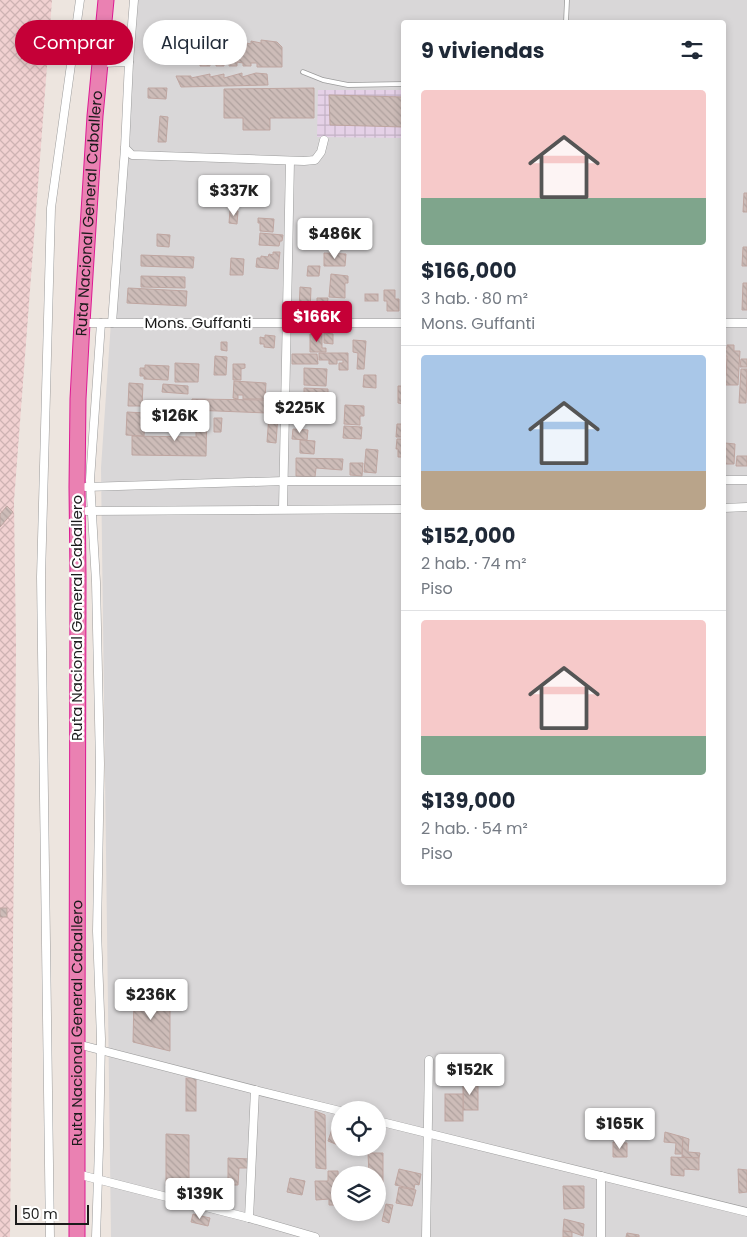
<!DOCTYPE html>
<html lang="es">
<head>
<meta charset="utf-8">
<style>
	:root { --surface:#fff; --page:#f2f2f3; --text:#1f2937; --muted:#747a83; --line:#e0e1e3; --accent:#c50037 }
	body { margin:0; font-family:Poppins,sans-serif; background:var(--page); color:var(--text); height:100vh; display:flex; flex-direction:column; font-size:19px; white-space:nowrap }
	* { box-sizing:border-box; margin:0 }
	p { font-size:16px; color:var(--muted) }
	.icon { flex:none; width:28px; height:28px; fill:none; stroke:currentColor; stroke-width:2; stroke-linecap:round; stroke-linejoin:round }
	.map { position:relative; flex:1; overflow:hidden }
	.panel { position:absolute; left:401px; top:20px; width:325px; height:865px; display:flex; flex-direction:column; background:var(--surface); border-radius:5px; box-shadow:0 2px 8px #0003 }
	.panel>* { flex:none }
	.banner { position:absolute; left:15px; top:20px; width:311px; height:45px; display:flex; gap:10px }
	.fabs { position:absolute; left:331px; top:1101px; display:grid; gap:10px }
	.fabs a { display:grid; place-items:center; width:55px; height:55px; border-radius:50%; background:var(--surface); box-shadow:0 2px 8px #0003; font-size:25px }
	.scale { position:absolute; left:15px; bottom:12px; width:74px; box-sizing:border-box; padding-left:5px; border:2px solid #1b1b1b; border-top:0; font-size:14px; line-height:18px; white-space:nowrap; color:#1b1b1b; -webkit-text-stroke:4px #fff; paint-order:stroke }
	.price { position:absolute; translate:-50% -42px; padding:0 11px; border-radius:5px; background:#fff; color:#222; font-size:16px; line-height:32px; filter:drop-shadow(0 1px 2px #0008) }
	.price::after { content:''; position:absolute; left:50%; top:30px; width:15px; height:11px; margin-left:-8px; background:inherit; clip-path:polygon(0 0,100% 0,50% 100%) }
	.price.on { background:var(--accent); color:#fff }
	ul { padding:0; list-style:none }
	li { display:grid; align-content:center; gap:10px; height:265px; padding:0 20px }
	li+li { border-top:1px solid var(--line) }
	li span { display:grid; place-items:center; height:155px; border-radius:5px; color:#555 }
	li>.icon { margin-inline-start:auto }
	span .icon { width:90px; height:90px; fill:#fffc; stroke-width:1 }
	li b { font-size:21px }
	h2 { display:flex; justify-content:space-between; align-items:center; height:60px; padding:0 20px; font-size:21px }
	.chip { padding:0 18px; border-radius:22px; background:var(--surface); box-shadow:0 2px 8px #0003; font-size:18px; line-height:45px }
	.chip.on { background:var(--accent); color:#fff }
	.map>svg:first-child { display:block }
	.residential { fill:#d9d7d8; fill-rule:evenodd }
	.industrial { fill:url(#industrial-grid) }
	.military { fill:url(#military-cross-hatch) }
	.building { fill:url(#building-back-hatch); stroke:#bfa6a1 }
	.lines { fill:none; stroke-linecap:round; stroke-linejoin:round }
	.lane-casing { stroke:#9c9c9c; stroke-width:5.5 }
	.street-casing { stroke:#9c9c9c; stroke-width:9 }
	.highway-casing { stroke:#dd1a93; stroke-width:17 }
	.lane { stroke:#fff; stroke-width:4 }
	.street { stroke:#fff; stroke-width:8 }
	.highway { stroke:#ea81b2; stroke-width:15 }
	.labels { text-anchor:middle; stroke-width:4.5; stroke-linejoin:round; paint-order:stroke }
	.street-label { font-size:15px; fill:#1b1b1b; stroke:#fff }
</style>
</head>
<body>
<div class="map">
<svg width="747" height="1237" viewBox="0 0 747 1237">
	<defs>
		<pattern id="industrial-grid" width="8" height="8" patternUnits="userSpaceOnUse" patternTransform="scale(1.25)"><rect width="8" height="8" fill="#e5d1e7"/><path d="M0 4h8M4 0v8" fill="none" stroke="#c4b3c6"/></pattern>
		<pattern id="military-cross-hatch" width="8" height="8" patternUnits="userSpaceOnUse" patternTransform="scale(1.25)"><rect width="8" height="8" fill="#f1d1d1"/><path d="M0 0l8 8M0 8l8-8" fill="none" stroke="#ceb3b3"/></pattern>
		<pattern id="building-back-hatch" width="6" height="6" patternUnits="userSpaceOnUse" patternTransform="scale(1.25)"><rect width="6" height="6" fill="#cdbcb8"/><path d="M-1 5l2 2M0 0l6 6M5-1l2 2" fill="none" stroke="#afa19e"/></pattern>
	</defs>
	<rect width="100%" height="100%" fill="#ede5df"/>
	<path class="residential" d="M133,0H747V1237H111L101,468ZM404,22H724V882H404ZM340,1110H378V1148H340ZM340,1175H378V1212H340Z"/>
	<polygon class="industrial" points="318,90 404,90 404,138 317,137"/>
	<polygon class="military" points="0,0 52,0 14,501 16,648 10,1237 0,1237"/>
	<g class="building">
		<polygon points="184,26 184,32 177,32 177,27"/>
		<polygon points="261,40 277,42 282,47 282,67 257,67 257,63 251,63 251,66 243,66 243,63 237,62 237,66 229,66 229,63 224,63 224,66 216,66 216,63 210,63 210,66 200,66 200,64 188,64 188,58 181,58 181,63 167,63 167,43 193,44 193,41 209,44 209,41 222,44 222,41 237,44 237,41 251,44 251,41 261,43"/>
		<polygon points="242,73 242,77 256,73 267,74 268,85 181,87 176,76 191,76 191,78 210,74 210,77 224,74 224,78"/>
		<polygon points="148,88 167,88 166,99 148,98"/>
		<polygon points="314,88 314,118 270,118 270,130 243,130 243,118 224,118 224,89"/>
		<polygon points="329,95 404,97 404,127 330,125"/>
		<polygon points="160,116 168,117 166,142 158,142"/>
		<polygon points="744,193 747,193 747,212 743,212"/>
		<polygon points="230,211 238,211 237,224 229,223"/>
		<polygon points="258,218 274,219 273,232 260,231 260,223 258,223"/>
		<polygon points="340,225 349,225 348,241 339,241"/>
		<polygon points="260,233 283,235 282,241 280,241 279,246 259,245"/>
		<polygon points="157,234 170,235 169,247 157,246"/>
		<polygon points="743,247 747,247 747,266 742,266"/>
		<polygon points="273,252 280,252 278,269 256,267 257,258 261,258 261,256 268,257 269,254 273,255"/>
		<polygon points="324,253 346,254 345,266 324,266"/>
		<polygon points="141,255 194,257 193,268 141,266"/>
		<polygon points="231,258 244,259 243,275 230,275"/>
		<polygon points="308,266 320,266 319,276 307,276"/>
		<polygon points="331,274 348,276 348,283 345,283 345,298 329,297"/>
		<polygon points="141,276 185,277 185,288 141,287"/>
		<polygon points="743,283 747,283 747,310 742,310"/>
		<polygon points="300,287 311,288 310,312 299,312"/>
		<polygon points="128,288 187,291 186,306 127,303"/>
		<polygon points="384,290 395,290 395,299 399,299 399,311 387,311 387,301 384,301"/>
		<rect x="365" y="294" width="13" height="7"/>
		<polygon points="317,298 328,298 327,308 317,308"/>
		<polygon points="324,333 333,334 333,344 324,343"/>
		<polygon points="310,334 322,334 322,348 326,348 326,352 310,352"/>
		<polygon points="265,335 275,336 274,348 264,347 264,344 260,344 260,337 265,338"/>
		<polygon points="353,340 366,341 364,369 357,369 358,353 353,352"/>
		<polygon points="221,342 227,342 227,351 221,350"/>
		<polygon points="727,345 734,345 734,351 740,351 738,385 726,385 726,382 724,382 724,376 726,376 727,356 724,356 724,348 727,348"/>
		<polygon points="319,353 348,353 348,370 339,370 339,363 343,363 343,360 337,360 337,364 329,364 329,360 319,360"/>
		<polygon points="292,354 317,354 318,364 292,364"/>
		<polygon points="215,356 227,357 226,375 214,375"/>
		<polygon points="741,359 747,359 747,367 740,367"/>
		<polygon points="175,363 199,364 198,382 175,382"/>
		<polygon points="233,364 245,364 245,368 241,369 241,380 233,380"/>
		<polygon points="145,365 169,366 168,380 144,379 144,376 140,376 140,368 145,368"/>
		<polygon points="304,368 327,369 326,386 304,385"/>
		<polygon points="741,369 747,369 746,403 739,403"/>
		<polygon points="364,375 376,375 376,388 363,387"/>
		<polygon points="234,381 266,383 265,399 243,399 243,395 238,395 238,399 233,398"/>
		<polygon points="129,383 143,384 142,406 128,406"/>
		<polygon points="163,384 188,386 188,394 162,392"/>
		<polygon points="398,386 404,386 404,404 398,403"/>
		<polygon points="304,388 328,389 328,395 325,395 325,400 304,399"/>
		<polygon points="192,399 268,400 267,413 192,410"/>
		<polygon points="345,405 364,406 364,416 360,416 360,425 344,424"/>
		<polygon points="196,410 207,410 206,456 132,455 132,436 196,437"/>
		<polygon points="127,412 145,413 144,436 126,435"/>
		<polygon points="269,415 278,415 276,443 267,442"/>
		<polygon points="214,418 222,418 221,432 214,432"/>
		<polygon points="397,424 404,424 404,437 396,437"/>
		<polygon points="344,426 362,427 361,439 343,438"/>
		<polygon points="293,429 308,430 307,440 292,439"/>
		<polygon points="397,439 404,439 404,457 398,457 398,449 396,449"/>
		<polygon points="300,440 315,441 314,454 300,453"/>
		<polygon points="725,443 735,444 734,464 724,464"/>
		<polygon points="366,449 378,450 376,473 364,472"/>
		<polygon points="737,456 747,456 747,466 736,466"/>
		<polygon points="296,458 343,459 342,470 316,468 315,477 296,476"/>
		<polygon points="350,463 363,463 362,476 350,475"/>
		<polygon points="7,506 13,512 0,527 0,514"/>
		<rect x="0" y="908" width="7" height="9"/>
		<polygon points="128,990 170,1001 170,1051 133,1042 134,999 128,997"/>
		<rect x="186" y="1078" width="10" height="33"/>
		<rect x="463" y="1083" width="15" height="27"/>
		<rect x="445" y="1094" width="18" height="27"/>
		<polygon points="315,1111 325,1115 326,1169 316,1168"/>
		<polygon points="333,1126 340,1128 340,1140 338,1145 328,1141"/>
		<polygon points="665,1132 683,1137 682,1154 675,1154 676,1143 664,1142"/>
		<polygon points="166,1134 189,1135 189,1186 166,1186"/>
		<polygon points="683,1137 689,1139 688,1152 700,1153 699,1158 682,1157"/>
		<polygon points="613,1142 627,1143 627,1157 613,1157"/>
		<polygon points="368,1153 383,1153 383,1183 378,1183 378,1175 369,1175"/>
		<polygon points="671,1157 699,1158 699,1170 684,1169 684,1176 671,1175"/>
		<polygon points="228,1158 250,1159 250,1168 239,1168 238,1185 228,1185"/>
		<polygon points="399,1169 421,1174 419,1185 415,1184 414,1189 395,1185"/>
		<polygon points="738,1169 747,1170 747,1192 739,1193"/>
		<polygon points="328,1171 338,1171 339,1205 329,1205 329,1199 316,1200 315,1181 328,1181"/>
		<polygon points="290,1178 305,1181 302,1195 287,1192"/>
		<polygon points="563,1186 584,1186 584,1208 564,1209"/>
		<polygon points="399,1187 416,1190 412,1206 396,1203"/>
		<polygon points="386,1204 393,1205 389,1223 382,1221"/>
		<polygon points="193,1214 210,1218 208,1226 191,1222"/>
		<polygon points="564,1219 584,1224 583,1236 572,1232 563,1231"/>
		<polygon points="563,1231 572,1232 572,1237 563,1237"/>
		<polygon points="627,1233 639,1235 639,1237 626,1237"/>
	</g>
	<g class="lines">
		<g class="lane-casing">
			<g id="lane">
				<polyline points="566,22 567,0"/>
				<polyline points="303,72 323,80 348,85 404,84"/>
			</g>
		</g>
		<g class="street-casing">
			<g id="street">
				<polyline points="100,63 129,62"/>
				<polyline points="125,148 132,155 304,161 315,160 321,152 324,140"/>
				<polyline points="82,323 404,323"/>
				<polyline points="112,323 125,148 129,62 134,0"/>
				<polyline points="724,323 747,323"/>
				<polyline points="724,480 747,480"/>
				<polyline points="86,487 284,481 404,481"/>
				<polyline points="724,508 747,507"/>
				<polyline points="283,509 290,161"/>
				<polyline points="87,511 404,509"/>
				<polyline points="77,1044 255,1090 340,1111"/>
				<polyline points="378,1121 747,1212"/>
				<polyline points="77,1174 249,1218 315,1237"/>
				<polyline points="249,1218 255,1090"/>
				<polyline points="50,1237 41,577 51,208 80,0"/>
				<polyline points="96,1237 99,1147 101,1039 97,931 100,764 96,582 90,480 101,323"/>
				<polyline points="426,1237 429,1060"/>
				<polyline points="601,1237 601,1176"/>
			</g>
		</g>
		<g class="highway-casing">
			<g id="highway">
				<path id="s1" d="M77,1237V1044L78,576L77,487L78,399L82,323L95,116L106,0"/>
			</g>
		</g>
		<use href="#lane" class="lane"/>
		<use href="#street" class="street"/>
		<use href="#highway" class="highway"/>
	</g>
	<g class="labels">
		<g class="street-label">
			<text dy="5" stroke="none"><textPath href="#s1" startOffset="1024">Ruta Nacional General Caballero</textPath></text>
			<text x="198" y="328">Mons. Guffanti</text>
			<text transform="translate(77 618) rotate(-90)" y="5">Ruta Nacional General Caballero</text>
			<text dy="5" stroke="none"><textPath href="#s1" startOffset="214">Ruta Nacional General Caballero</textPath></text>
		</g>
	</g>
</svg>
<div class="fabs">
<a><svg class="icon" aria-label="locate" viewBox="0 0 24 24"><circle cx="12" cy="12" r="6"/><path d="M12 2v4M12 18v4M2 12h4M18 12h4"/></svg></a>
<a><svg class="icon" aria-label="layers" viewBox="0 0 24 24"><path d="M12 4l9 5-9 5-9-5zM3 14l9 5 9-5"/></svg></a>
</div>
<div class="scale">50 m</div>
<b class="price" style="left:234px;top:217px">$337K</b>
<b class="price" style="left:335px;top:260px">$486K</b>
<b class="price on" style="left:317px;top:343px">$166K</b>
<b class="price" style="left:300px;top:434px">$225K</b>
<b class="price" style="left:175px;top:442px">$126K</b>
<b class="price" style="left:151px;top:1021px">$236K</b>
<b class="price" style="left:470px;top:1096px">$152K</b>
<b class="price" style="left:620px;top:1150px">$165K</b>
<b class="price" style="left:200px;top:1220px">$139K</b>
<div class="banner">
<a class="chip on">Comprar</a>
<a class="chip">Alquilar</a>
</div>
<section class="panel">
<h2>9 viviendas<svg class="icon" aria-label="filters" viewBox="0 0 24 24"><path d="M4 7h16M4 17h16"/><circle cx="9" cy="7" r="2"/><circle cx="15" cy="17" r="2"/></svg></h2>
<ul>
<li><span style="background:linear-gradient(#f6c9c9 70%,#7fa58c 0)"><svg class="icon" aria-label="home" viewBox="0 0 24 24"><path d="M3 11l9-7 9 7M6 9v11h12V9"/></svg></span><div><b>$166,000</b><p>3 hab. · 80 m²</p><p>Mons. Guffanti</p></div></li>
<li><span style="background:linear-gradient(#a9c7e8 75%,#b9a48a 0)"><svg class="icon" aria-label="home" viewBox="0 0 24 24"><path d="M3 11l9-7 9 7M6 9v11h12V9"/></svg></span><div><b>$152,000</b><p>2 hab. · 74 m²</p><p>Piso</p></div></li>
<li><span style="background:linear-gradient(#f6c9c9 75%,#7fa58c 0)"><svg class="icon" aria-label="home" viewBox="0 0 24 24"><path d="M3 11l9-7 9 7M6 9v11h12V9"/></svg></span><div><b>$139,000</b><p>2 hab. · 54 m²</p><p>Piso</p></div></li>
</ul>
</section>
</div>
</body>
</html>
